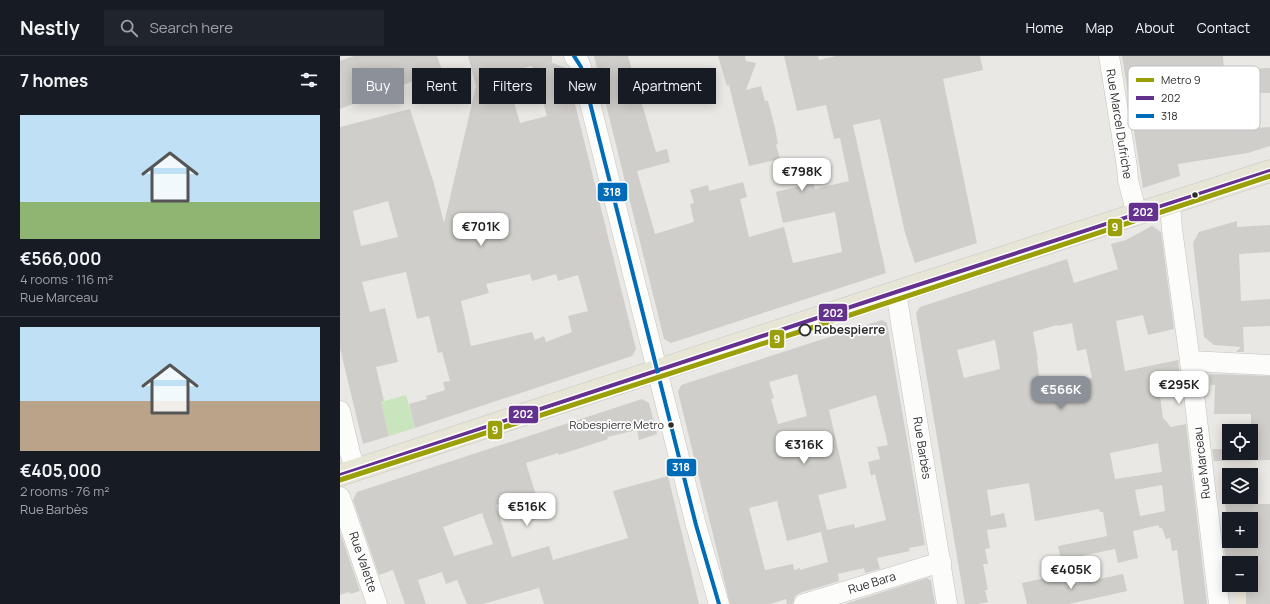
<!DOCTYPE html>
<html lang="en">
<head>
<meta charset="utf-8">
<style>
	:root { --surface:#171b24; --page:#20242c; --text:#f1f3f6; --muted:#9ea1a6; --line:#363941; --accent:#8c9099 }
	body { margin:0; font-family:Manrope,sans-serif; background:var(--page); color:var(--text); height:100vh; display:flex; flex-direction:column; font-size:15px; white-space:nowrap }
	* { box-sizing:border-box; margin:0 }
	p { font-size:13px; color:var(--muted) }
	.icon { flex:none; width:22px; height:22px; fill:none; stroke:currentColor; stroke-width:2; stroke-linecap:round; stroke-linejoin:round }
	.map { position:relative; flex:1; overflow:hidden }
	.panel { display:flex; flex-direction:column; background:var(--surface); width:340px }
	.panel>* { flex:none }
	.guide { position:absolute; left:12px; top:12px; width:380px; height:36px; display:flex; gap:8px }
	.buttons { position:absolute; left:882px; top:368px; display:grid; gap:8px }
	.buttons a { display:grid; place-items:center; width:36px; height:36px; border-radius:0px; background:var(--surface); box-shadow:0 2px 10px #0003; font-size:20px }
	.price { position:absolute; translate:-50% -34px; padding:0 9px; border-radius:8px; background:#fff; color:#222; font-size:13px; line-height:26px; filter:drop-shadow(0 1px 2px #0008) }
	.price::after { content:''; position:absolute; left:50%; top:24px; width:12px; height:9px; margin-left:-6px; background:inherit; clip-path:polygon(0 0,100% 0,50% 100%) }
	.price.on { background:var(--accent); color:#fff }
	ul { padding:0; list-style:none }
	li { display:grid; align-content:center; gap:8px; height:212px; padding:0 20px }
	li+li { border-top:1px solid var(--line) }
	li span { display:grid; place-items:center; height:124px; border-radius:0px; color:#555 }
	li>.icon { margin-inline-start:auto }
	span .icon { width:72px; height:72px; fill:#fffc; stroke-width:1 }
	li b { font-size:17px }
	h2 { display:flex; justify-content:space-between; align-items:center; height:48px; padding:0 20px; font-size:17px }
	.pill { padding:0 14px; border-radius:0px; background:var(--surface); box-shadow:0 2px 10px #0003; font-size:14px; line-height:36px }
	.pill.on { background:var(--accent); color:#fff }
	header { display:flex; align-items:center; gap:24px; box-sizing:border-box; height:56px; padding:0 20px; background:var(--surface); border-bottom:1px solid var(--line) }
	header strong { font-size:19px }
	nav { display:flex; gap:22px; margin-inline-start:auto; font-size:14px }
	.search { width:280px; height:36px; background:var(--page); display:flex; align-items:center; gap:10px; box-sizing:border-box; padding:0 14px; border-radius:0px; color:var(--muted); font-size:15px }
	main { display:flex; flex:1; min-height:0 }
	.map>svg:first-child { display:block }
	.education { fill:#ede8d9 }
	.green { fill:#c9e5be }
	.building { fill:#cfceca; fill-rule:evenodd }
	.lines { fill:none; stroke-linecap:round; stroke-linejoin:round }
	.minor-casing { stroke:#c4c4c4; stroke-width:21 }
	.major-casing { stroke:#c6c5c3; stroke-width:23 }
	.minor { stroke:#fcfcfb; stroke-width:20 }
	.major { stroke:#e7e5d6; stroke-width:22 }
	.bus-1-casing { stroke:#fff; stroke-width:7 }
	.bus-2-casing { stroke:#fff; stroke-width:7 }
	.bus-1 { stroke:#65318f; stroke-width:4 }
	.bus-2 { stroke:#006cb8; stroke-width:4 }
	.metro-1-casing { stroke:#fff; stroke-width:8 }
	.metro-1 { stroke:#9ba009; stroke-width:5 }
	.bus-dot { fill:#2d2d2d; stroke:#fff; stroke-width:1.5 }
	.stop-dot { fill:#fff; stroke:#2d2d2d; stroke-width:2 }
	.labels { text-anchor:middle; stroke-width:3.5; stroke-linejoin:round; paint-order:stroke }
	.bus-label { font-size:11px; fill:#2d2d2d; stroke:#fff; text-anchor:end }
	.street-label { font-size:12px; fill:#2d2d2d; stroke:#fff }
	.stop-label { font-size:12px; font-weight:bold; fill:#2d2d2d; stroke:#fff; text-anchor:start }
	.key { fill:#fff; stroke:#c0c0c0; stroke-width:1 }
	.key-label { font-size:11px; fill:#2d2d2d }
	.line-badge { stroke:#fff; stroke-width:1.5 }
	.badge-label { font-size:11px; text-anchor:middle; font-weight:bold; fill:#fff }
</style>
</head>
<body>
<header>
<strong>Nestly</strong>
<div class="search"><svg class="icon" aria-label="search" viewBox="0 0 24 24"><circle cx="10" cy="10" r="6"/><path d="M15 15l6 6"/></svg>Search here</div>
<nav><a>Home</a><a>Map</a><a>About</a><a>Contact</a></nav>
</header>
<main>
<section class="panel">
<h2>7 homes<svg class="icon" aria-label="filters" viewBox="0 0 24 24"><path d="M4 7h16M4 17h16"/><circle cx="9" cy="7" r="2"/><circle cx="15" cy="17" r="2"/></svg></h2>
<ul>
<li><span style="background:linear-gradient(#bfe0f5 70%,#8fb573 0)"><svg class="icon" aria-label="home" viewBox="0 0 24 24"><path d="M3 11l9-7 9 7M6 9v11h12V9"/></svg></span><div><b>€566,000</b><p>4 rooms · 116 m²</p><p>Rue Marceau</p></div></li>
<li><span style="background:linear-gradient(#bfe0f5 60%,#b9a48a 0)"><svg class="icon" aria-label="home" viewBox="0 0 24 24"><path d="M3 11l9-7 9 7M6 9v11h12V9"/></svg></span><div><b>€405,000</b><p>2 rooms · 76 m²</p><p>Rue Barbès</p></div></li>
</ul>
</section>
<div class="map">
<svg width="930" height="548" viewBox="0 0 930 548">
	<rect width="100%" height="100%" fill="#eae8e4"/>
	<polygon class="education" points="890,490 930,492 930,548 897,548 895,529 911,529 911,507 892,507"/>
	<polygon class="green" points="66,339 75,372 49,380 41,346"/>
	<g class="building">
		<polygon points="14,0 97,0 102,14 0,53 0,5"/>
		<path d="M128,0H212V6H210L226,12L296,293L292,300L75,372L69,348L87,343L86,340L105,334L103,326L110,325L102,296L98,297L89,260L77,263L66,216L22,226L30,256L45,252L58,306L36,311L44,345L41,346L49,380L23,388L0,292V71L70,53L94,128L104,167L136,30ZM192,10L207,60L180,67L165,16ZM48,145L58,181L21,190L13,155ZM190,218L192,225L216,218L218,225L238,219L248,255L228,260L232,276L206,286L204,280L195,284L192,276L131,290L121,245L149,237L146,228Z"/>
		<polygon points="254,0 288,0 316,96 327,93 330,106 297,115 315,178 354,166 350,148 354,147 350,134 368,129 369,135 403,126 407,141 400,143 409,181 444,171 453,207 502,196 495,156 443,167 436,136 473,127 475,133 509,125 500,82 494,83 486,49 457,55 444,0 478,0 479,4 496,0 640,0 643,14 603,23 637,187 575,207 565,177 540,63 513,69 546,217 331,287 324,283"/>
		<polygon points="378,0 405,0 406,5 416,7 406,34 421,30 425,45 428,45 435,72 438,88 436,89 440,103 409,110 389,29 387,30"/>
		<polygon points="782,0 883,0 884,14 930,12 930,37 914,37 915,72 930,71 930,90 908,97 838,108 840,120 803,132"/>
		<polygon points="897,165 897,171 930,169 930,196 899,198 901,245 930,243 930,270 903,271 904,296 896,296 901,291 874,289 864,281 853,187 859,176"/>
		<path d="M812,170L821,176L834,273L808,279L803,259L776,265L785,315L838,304L842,336L820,340L823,362L831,371L846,368L867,548H844L837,494L832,495L830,482L826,483L822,472H819V469L793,475L798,502L778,507L775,493L721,504L718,490L767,480L763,456H760L759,453L695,465L689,427L647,434L651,460L664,457L667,471L647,474L650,492L645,493L648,508H643L648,534H645L648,546L638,548H625L576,257L580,251L727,203L734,227L778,213L771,188L786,184ZM732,267L737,295L746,293L752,322L701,333L697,304H698L693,276L717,269L718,270ZM655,284L660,313L624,322L617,294ZM818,387L822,416L775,423L770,397ZM822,429L825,455L800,460L795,434Z"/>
		<path d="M542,264L547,267L585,489L569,492L570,495L537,502L540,513L525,517L524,512L498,518L499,525L460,537L455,540L453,548H447L446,543L430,548H390L338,336L341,329ZM457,318L467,360L438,368L431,343L434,342L429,326ZM536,339L548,389L537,391L540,403L528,406L531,420L535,418L546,464L515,472L514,468L487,474L478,439L507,432L489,354ZM437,445L447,485L481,476L488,506L460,514V512L454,514L453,508L425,514L409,452Z"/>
		<polygon points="871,318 930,320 930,404 874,405 872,393 889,393 889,397 911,397 911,358 874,358 875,329 871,329 869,319"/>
		<path d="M302,343L309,347L317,378L299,384L297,374L267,381L268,383L219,399L218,397L186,407L203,462L190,465L183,444L181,445L180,441L156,449L172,501L209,490L213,504L288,482L273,435L328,420L359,548H204L199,532L143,548H127L117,524L106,528L102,516L78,524L86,548H65L53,514L39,519L13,444L17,436ZM142,457L153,488L114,500L103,471Z"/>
		<polygon points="884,441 900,441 900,448 930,448 930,548 906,548 906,529 911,529 911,507 909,507 909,504 885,501 884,490 896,490 896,485 911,485 911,463 887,463"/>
		<polygon points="0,476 20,535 10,538 9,536 0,539"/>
		<polygon points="729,517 731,529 783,518 787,535 729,548 687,548 682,527"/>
		<polygon points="587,522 591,525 595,548 505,548"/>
	</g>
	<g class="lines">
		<g class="minor-casing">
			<g id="minor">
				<polyline points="234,0 239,6 241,11 356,469 379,548"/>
				<polyline points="769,0 787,111 788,124 797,159"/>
				<polyline points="830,148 832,173 850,305 879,548"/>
				<polyline points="556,236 607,548"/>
				<polyline points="850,305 930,309"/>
				<polyline points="0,355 10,397 16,414"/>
				<polyline points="0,441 37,548"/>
				<polyline points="464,548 601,506"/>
			</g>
		</g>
		<g class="major-casing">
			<polyline id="major" points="0,419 556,236 930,115"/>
		</g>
		<use href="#minor" class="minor"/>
		<use href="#major" class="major"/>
		<g class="bus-1-casing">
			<polyline id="bus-1" points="0,419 556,236 930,115"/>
		</g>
		<g class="bus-2-casing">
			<polyline id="bus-2" points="234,0 241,11 356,469 379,548"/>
		</g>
		<use href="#bus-1" class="bus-1"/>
		<use href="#bus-2" class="bus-2"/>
		<g class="metro-1-casing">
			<polyline id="metro-1" points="0,424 465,274 930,120"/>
		</g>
		<use href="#metro-1" class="metro-1"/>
	</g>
	<g class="bus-dot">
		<circle cx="855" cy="139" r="3.5"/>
		<circle cx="331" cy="369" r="3.5"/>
	</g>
	<circle class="stop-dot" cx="465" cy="274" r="5.5"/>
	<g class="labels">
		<g class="bus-label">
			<text x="324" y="373">Robespierre Metro</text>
		</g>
		<g class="street-label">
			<text transform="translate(779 68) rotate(81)" y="4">Rue Marcel Dufriche</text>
			<text transform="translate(582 392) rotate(81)" y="4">Rue Barbès</text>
			<text transform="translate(862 407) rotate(-97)" y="4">Rue Marceau</text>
			<text transform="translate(23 506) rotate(71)" y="4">Rue Valette</text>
			<text transform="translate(532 527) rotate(-17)" y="4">Rue Bara</text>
		</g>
		<g class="stop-label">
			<text x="474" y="278">Robespierre</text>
		</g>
	</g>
	<rect x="788" y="10" width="132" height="64" rx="6" class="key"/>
	<rect x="796" y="22" width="18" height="4" fill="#9ba009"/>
	<rect x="796" y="40" width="18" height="4" fill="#65318f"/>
	<rect x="796" y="58" width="18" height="4" fill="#006cb8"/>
	<g class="key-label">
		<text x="821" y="28">Metro 9</text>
		<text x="821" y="46">202</text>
		<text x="821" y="64">318</text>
	</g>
	<g class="line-badge">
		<rect x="257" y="126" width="31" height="20" rx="4" fill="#006cb8"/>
		<rect x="788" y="146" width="31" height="20" rx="4" fill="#65318f"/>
		<rect x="767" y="162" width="16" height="19" rx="4" fill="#9ba009"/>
		<rect x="478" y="247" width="30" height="19" rx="4" fill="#65318f"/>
		<rect x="429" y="273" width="16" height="20" rx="4" fill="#9ba009"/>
		<rect x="168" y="349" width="31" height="19" rx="4" fill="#65318f"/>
		<rect x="147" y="364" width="16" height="20" rx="4" fill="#9ba009"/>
		<rect x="326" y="402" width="31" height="19" rx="4" fill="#006cb8"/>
	</g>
	<g class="badge-label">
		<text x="272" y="140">318</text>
		<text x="803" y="160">202</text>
		<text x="775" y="175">9</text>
		<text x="493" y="261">202</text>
		<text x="437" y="287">9</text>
		<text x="183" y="362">202</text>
		<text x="155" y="378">9</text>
		<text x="341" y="415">318</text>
	</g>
</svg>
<div class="buttons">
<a><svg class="icon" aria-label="locate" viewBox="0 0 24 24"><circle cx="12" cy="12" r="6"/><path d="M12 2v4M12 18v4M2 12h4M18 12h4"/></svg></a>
<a><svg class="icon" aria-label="layers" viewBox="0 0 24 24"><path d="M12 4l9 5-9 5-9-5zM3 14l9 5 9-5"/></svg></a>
<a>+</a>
<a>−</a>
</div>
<b class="price" style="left:462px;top:136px">€798K</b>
<b class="price" style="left:141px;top:191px">€701K</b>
<b class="price" style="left:839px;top:349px">€295K</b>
<b class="price on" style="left:721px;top:354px">€566K</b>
<b class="price" style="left:464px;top:409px">€316K</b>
<b class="price" style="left:187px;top:471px">€516K</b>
<b class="price" style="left:731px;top:534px">€405K</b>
<div class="guide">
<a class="pill on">Buy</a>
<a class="pill">Rent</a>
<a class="pill">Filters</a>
<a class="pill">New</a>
<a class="pill">Apartment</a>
</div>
</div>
</main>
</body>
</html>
